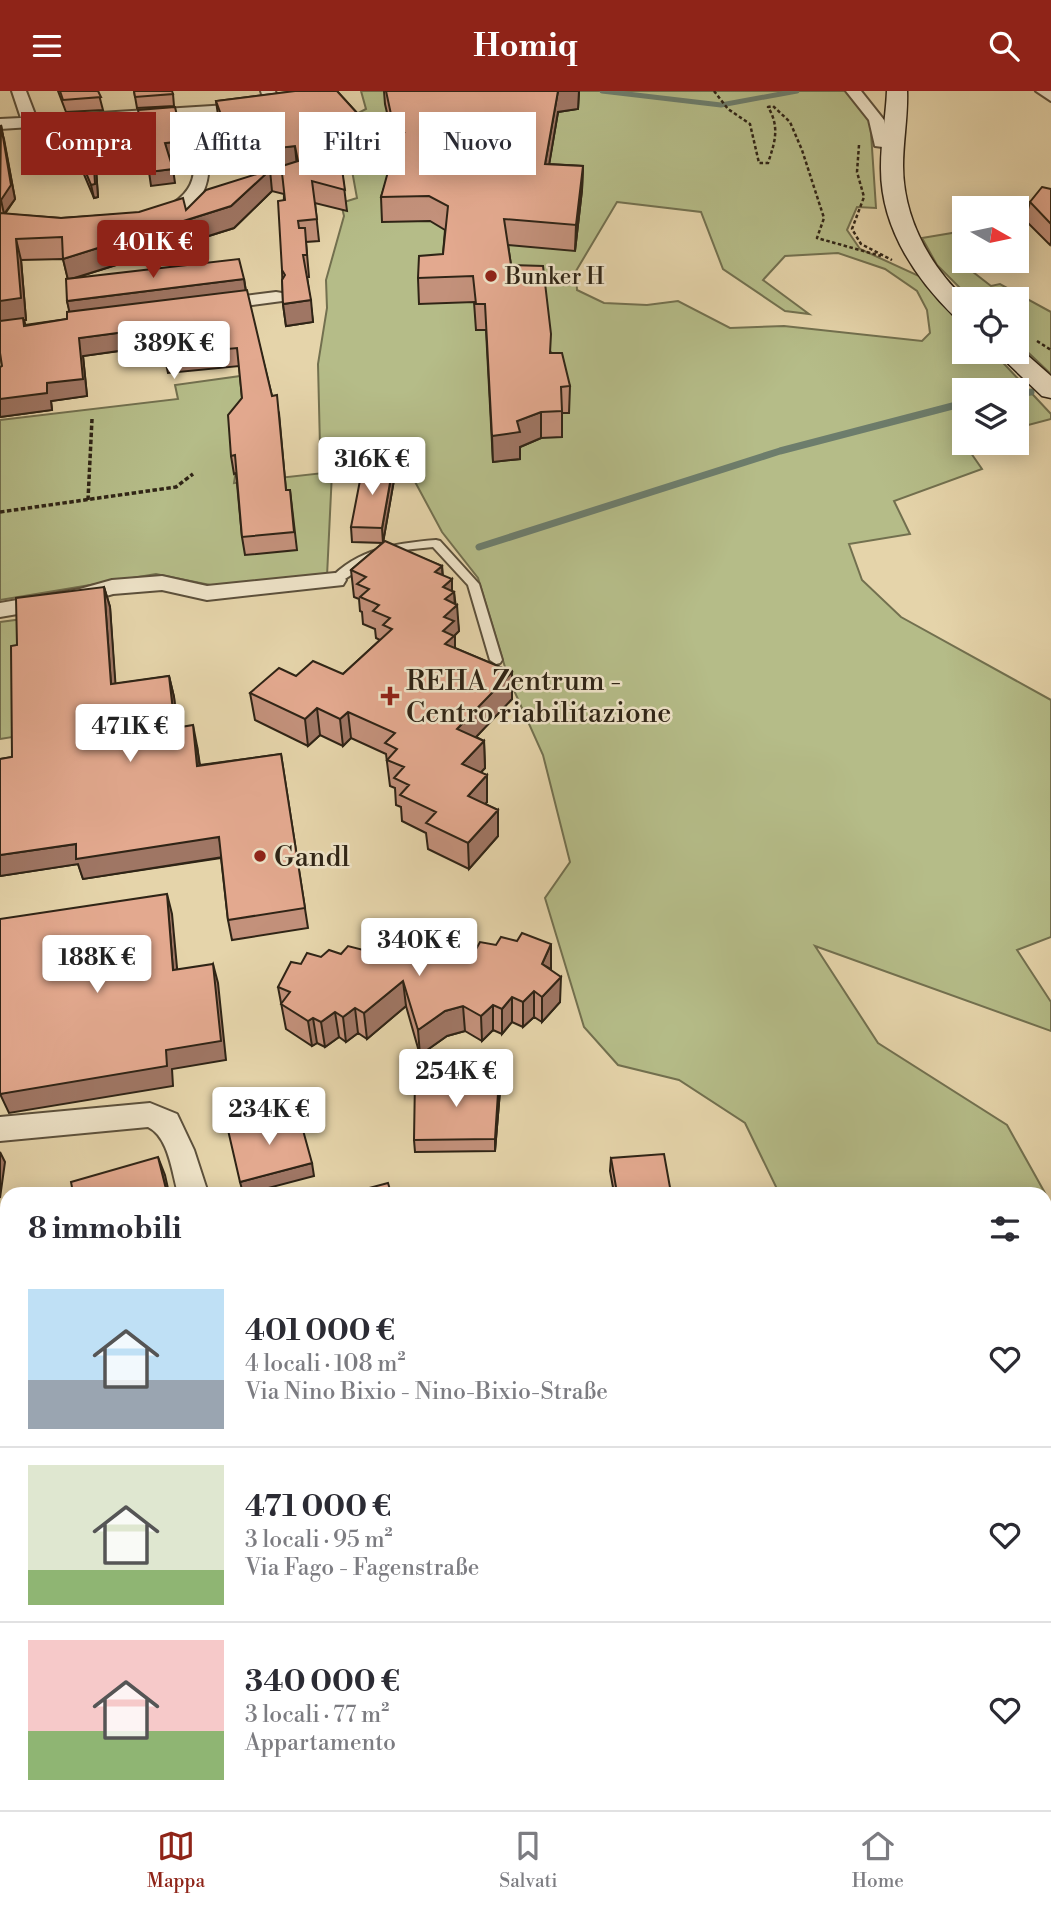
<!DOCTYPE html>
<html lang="it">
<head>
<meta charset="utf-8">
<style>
	:root { --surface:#fff; --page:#f7f7f7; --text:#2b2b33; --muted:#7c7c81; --line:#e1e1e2; --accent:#8f2418 }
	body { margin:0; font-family:"Libre Bodoni",serif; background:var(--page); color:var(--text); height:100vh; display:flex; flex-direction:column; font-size:26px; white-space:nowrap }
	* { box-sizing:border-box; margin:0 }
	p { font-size:23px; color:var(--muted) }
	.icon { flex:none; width:38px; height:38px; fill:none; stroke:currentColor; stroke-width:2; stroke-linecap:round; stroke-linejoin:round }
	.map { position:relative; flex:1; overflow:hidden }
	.side { position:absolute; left:0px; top:1096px; width:1052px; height:625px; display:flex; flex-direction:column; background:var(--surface); border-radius:21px 21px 0 0; box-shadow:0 4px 18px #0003 }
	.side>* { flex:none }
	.top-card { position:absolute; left:21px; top:21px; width:700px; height:63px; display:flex; gap:14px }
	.needle { width:46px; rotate:99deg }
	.buttons { position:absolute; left:952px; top:105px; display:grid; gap:14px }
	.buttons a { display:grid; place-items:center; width:77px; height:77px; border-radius:0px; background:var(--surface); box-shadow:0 4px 18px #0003; font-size:35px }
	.price { position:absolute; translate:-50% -60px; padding:0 16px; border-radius:7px; background:#fff; color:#222; font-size:23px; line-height:46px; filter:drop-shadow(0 2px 4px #0008) }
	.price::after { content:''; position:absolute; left:50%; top:42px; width:21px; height:16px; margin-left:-10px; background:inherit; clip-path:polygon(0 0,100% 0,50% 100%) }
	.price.current { background:var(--accent); color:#fff }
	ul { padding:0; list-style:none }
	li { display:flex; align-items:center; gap:21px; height:175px; padding:0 28px }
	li+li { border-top:2px solid var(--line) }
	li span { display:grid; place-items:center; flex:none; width:196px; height:140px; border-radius:0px; color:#555 }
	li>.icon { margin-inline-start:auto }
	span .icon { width:84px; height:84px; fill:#fffc; stroke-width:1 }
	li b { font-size:30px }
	h2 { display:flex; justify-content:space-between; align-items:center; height:84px; padding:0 28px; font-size:30px }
	.chip { padding:0 24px; border-radius:0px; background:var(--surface); box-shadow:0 4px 18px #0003; font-size:24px; line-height:63px }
	.chip.current { background:var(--accent); color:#fff }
	header { display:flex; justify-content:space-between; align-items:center; height:91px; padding:0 28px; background:var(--accent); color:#fff; font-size:32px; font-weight:800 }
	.tab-bar { display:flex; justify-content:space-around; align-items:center; height:98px; border-top:2px solid var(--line); background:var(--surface); font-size:19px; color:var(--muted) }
	.tab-bar a { display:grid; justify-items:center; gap:4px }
	.tab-bar .current { color:var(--accent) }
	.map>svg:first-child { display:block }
	.green { fill:#b5bc88; stroke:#72704f; stroke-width:2; fill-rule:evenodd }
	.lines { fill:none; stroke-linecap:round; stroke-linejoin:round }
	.stream-far1 { stroke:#6d7d6c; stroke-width:5 }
	.stream { stroke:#6d7d6c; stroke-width:7 }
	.lane-casing { stroke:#5c503b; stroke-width:4 }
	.street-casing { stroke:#5c503b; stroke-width:4 }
	.secondary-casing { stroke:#2f2416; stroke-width:3 }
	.path-far1 { stroke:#2f2416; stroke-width:2.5; stroke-dasharray:3.5 2.5; stroke-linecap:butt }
	.path { stroke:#2f2416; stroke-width:3.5; stroke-dasharray:4.5 2.5; stroke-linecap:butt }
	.lane { fill:#eee3c8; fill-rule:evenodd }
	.street { fill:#eee3c8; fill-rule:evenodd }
	.secondary { fill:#eee3c8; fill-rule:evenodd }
	.wall { fill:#c3917b; stroke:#2f2416; stroke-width:2; fill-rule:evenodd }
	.shaded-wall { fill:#9f7664; stroke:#2f2416; stroke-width:2 }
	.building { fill:#e3a98f; stroke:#2f2416; stroke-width:2 }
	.poi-dot { fill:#8f2418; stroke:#eee3c8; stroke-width:2.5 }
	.labels { text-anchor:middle; stroke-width:5; stroke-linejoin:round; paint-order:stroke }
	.far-poi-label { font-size:23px; fill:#2f2416; stroke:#eee3c8; text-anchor:start }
	.poi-label { font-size:28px; fill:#2f2416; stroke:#eee3c8; text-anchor:start }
</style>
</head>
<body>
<header><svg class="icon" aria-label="menu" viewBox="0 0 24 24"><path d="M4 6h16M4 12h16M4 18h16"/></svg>Homiq<svg class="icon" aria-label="search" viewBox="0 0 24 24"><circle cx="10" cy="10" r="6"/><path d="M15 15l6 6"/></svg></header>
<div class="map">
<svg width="1051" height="1719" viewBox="0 0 1051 1719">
	<rect width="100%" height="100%" fill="#e5d4aa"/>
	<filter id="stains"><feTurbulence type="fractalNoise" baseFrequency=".00286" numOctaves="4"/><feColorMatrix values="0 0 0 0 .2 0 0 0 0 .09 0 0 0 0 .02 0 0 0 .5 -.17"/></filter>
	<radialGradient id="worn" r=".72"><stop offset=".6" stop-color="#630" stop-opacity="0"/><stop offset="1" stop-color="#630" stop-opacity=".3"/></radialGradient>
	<g class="green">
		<path d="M361,0H846L870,27L876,117L857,116L847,139L860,158L919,185L964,232V261H993L1051,323V328L1017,337V299H964V352L982,378L894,410L910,443L849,453L862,489L901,526L1051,609V846L1017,859L1051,911V940L815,855L878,952L1007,1034L1045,1102H779L745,1032L679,989L618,974L584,936L545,807L570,771L543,664L508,586L478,487L442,441L406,374L392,378L379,347L320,356L318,273L327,217L326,189L344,125L341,112L357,107L343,30L366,18ZM617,111L701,121L723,178L785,220L809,223L763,189L785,165L838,162L885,178L917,200L927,219L930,242L922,250L784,235L730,237L678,210L647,214L604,212L577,199L576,180Z"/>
		<polygon points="964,140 964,170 973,170 973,181 991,195 1000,193 1051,221 1051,283 1017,251 1017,208 971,208 937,174 922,147"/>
		<polygon points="255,283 244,325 234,392 332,381 327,485 220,496 156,483 0,509 0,329 178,308 175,294"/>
		<polygon points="23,528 19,645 0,648 0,531"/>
		<polygon points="1045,1103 1051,1114 1051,1634 1045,1626"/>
	</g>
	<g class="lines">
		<polyline class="stream-far1" points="602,0 721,14 797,0"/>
		<g class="stream">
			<polyline points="1017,303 1031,301"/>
			<polyline points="479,456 780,360 964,312"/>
		</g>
		<g class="lane-casing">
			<path id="lane" d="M436,449L440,450L479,493L502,569L500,572L496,573L490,569L468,494L433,456C413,458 392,459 373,468C361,474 345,493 331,492L329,489C357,458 397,452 436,449Z"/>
		</g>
		<g class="street-casing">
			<g id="street">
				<path d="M12,0H26L36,26L260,12L264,10L261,0H275L279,11L264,20L200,25C210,63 220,107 175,125C166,129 158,134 148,131V125C205,102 198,79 186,26L0,38V28L21,27Z"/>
				<polygon points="846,0 861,0 884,29 887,49 898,52 898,58 875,55 869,29"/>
				<polygon points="1036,0 1051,0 1051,10"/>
				<polygon points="276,201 282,202 285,206 282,210 214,219 205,214 214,209"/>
				<polygon points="335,482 343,484 346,489 343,494 207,509 162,499 113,503 82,512 0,526 0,512 80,498 112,489 162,485 207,495"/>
				<path d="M150,1012L177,1023L194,1059L208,1102H178C172,1082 169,1046 148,1036L0,1050V1026Z"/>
				<polygon points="277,1713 315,1713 317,1719 279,1719"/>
			</g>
		</g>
		<g class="secondary-casing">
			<g id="secondary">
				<path d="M887,0H907C908,25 903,50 903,75C903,126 929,174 965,208L964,228L955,226C914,186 880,135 881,75C881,50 886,25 887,0Z"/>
				<polygon points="1017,255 1051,285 1051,307 1042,305 996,261 1017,261"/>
			</g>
		</g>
		<g class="path-far1">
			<path d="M714,0L728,18L750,33L759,72H768C775,51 780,36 768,16L773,15L790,31L802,59L824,127L817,147L881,165"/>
			<polyline points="859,54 857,81 864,106 852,138 861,153 892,169"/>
			<polyline points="1037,250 1051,259"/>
		</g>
		<g class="path">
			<polyline points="88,409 92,328"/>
			<polyline points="0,421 176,396 193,383"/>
		</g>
		<use href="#lane" class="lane"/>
		<use href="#street" class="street"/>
		<use href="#secondary" class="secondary"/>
	</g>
	<g class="wall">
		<polygon points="58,0 98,0 103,19 66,21"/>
		<polygon points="134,0 173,3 174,15 137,17"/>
		<path d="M289,0H337L378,45L379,66L340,64L347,120L315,112L319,150L306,151L309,186H307L313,231L286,235L283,213L282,179L284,103L272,100L234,137L75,187L244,188L246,200L272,305L279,322L286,399H290L297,459L245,464L242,446L236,382L234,383L231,365L242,307L239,275L168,282L164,264V254L83,265L87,305L51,310L52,319L0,326V276L2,275L0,262V35L4,48L15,108L5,123L61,127L186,119L268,79L238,83L219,31L216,10L289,1ZM63,168L68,188L67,210L70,221L67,228L25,234L24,229H26L21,169Z"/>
		<polygon points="384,0 579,0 578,18 558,21 549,73 583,75 582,99 575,160 508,154 511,174 551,262 570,295 569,322 562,322 562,346 541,347 520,356 520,368 493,371 486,239 476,239 474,211 419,213 418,187 443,163 445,139 430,130 382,131 381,106 396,61 385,13"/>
		<polygon points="64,28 93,35 98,106 94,107 66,41"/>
		<polygon points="1051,98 1051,151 1050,154 1025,129 1030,111"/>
		<polygon points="393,375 394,389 383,451 442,475 443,485 452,500 454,501 459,540 455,544 455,557 512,581 512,608 476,646 484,650 485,677 480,682 487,684 487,711 485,713 498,719 498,745 469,778 428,758 426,742 402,730 401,716 396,714 395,697 390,695 386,663 351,647 343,655 320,644 308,655 255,629 250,602 296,585 343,583 380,549 376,547 375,538 363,533 362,521 360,520 359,508 354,506 351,479 383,452 352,451 351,436"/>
		<polygon points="104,496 110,516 115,593 169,585 174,606 177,637 197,655 200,674 281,663 308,837 232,849 228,829 221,767 83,788 78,773 0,785 0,668 12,666 17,554"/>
		<polygon points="475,860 551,879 560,911 542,931 534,926 523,936 512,931 502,943 493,939 482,950 465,940 447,945 420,964 406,915 367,948 358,942 346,951 339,946 325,956 317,952 312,955 286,938 278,896 301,873 321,866 341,863 375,862"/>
		<polygon points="499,987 500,1000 495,1060 415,1061 414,1049"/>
		<polygon points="611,1067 671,1102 614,1102 610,1080"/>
	</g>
	<g class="shaded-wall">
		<polygon points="558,0 579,0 578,18 558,21 545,98 545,73"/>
		<polygon points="91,22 93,35 98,106 94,107 91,94"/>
		<polygon points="1,34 15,108 4,123 1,109"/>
		<polygon points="183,50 185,63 167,65 165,52"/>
		<polygon points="295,55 297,76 270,79 272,100 234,137 68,189 63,168 231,115 270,79 238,83 235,62"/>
		<polygon points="583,75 582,99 575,160 576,134"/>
		<polygon points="173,78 175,92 151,95 149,81"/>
		<polygon points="16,148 21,169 26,229 24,229 28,244 0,233 0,210"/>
		<polygon points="244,188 246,202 70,224 67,210"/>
		<polygon points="311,209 313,231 286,235 283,213"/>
		<polygon points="163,236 167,253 83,265 87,305 51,310 52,319 0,326 0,308 79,247"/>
		<polygon points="541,321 541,347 520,356 520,368 493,371 492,345 517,330"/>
		<polygon points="393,375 394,389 383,452 382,437"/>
		<polygon points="442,475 443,501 435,481"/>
		<polygon points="452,488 452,502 454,501 455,516 457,514 459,540 455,544 455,571 445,567 443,496"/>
		<polygon points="104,496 110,516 117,614 111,593"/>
		<polygon points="512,581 512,608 458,665 457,638"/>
		<polygon points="169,585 174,606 180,658 175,637"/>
		<polygon points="317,617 320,644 308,655 305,628"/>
		<polygon points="348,621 351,647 343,655 340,628"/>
		<polygon points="193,634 197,655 202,695 197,675"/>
		<polygon points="484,650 485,677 463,700 462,673"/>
		<polygon points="487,684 487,711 469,732 468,705"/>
		<polygon points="498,719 498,745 469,778 468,752"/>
		<polygon points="219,746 223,766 83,788 78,773 0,785 0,764 76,753"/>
		<polygon points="167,803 172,823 179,898 173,879"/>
		<polygon points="551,853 551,878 542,873"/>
		<polygon points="213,873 218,892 226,969 172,978 173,995 9,1022 0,1003 166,959"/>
		<polygon points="561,886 560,911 542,931 542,906"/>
		<polygon points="403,890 406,915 367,948 364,922"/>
		<polygon points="534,900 534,926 523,936 523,911"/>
		<polygon points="512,906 512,931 502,943 502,918"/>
		<polygon points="493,914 493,939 482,950 481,925"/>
		<polygon points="463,915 465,940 447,945 420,964 418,939 445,920"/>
		<polygon points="355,917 358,942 346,951 343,926"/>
		<polygon points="335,921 339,946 325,956 321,931"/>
		<polygon points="313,927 317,952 312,955 308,930"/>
		<polygon points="499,987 500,1000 495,1060 495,1048"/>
		<polygon points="0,1061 5,1071 0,1107"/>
		<polygon points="158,1066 165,1084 169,1102 167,1102"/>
		<polygon points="312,1072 314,1085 249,1102 243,1102 240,1091"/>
		<polygon points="0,1261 7,1273 7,1304 0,1311"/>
		<rect x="56" y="1713" width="14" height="6"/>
	</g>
	<g class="building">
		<polygon points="60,0 98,0 101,6 63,9"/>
		<polygon points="134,0 172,0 173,3 135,6"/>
		<polygon points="295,0 337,0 378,45 337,43 345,99 312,90 317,128 298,130 299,137 305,137 307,164 303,164 311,209 283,213 282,189 285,184 282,179 278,110 285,109 282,82 270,79 231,115 63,168 62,146 16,148 21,207 0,210 0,122 61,127 139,121 183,107 186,119 206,99 298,70 295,55 235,62 216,10"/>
		<polygon points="386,0 558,0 545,73 583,75 576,134 504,128 511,174 543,175 551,243 550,262 562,262 570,295 561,296 562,320 541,321 517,330 520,341 492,345 485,213 476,213 473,185 418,187 419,165 443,163 448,115 429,105 381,106 394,59 401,67 398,55 404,42 395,42"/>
		<polygon points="175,16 183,50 165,52 173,78 149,81 138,19"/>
		<polygon points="91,22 95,93 91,94 64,28 70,27 69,23"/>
		<polygon points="1,34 11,94 1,109 0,109"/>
		<polygon points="1042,96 1051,98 1051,133 1030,111"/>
		<polygon points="239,168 244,188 67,210 66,188"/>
		<polygon points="247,199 272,305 277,304 286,399 290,399 294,441 242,446 235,364 231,365 228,324 242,307 237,257 164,264 163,236 79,247 83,288 47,292 47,302 0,308 0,276 2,275 0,262 0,230 23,227 24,235 67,228 67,221"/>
		<polygon points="363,374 393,375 382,437 351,436"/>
		<polygon points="385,450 442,475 435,481 452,488 443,496 454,501 445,508 457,514 444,526 454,530 443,540 454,545 445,553 512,581 457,638 484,650 462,673 487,684 468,705 498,719 468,752 426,732 436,721 400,704 409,694 394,687 404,676 387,669 397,658 385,652 395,642 348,621 340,628 317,617 305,628 250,602 279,577 296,585 313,570 343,583 392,538 383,534 390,527 373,520 379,514 360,506 369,498 357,493 366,486 351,479"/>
		<polygon points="104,496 111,593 169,585 175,637 193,634 197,675 281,663 305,817 228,829 219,746 76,768 76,753 0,764 0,668 12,666 11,555 17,554 16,507"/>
		<polygon points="167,803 173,879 213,873 221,950 166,959 167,975 0,1003 0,828"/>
		<polygon points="522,842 551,853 542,873 561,886 542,906 534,900 523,911 512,906 502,918 493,914 481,925 463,915 445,920 418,939 403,890 364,922 355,917 343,926 335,921 321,931 313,927 308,930 281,913 290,901 278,896 291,871 301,873 307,862 321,866 329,859 341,863 348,855 375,862 399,857 404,847 426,851 436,849 475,860 480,851 496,854 501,846 517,850"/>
		<polygon points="499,987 495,1048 414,1049 415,988"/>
		<polygon points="298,1021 312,1072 240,1091 228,1039"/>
		<polygon points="664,1063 671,1102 617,1102 611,1067"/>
		<polygon points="158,1066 167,1102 73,1102 71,1091"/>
		<polygon points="388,1092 391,1102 355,1102 354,1101"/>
		<polygon points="0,1261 5,1288 0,1293"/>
		<polygon points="7,1628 7,1713 56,1713 56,1719 0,1719 0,1630"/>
		<polygon points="503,1713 663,1713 665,1719 498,1719 497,1715"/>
	</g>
	<g class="poi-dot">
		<circle cx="491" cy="185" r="7"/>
		<path d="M386.5 594.5h7v7h7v7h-7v7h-7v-7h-7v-7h7z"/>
		<circle cx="260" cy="765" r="7"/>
	</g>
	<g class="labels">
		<g class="far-poi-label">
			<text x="505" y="193">Bunker H</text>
		</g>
		<g class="poi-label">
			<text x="406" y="599">REHA Zentrum -<tspan x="406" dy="32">Centro riabilitazione</tspan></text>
			<text x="274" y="775">Gandl</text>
		</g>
	</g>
	<rect width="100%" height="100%" filter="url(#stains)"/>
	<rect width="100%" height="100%" fill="url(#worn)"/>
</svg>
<div class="buttons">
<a><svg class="needle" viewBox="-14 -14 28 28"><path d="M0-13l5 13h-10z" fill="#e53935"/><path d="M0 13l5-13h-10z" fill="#7c7c81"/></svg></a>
<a><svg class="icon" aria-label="locate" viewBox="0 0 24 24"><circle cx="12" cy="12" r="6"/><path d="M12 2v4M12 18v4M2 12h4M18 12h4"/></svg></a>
<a><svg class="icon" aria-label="layers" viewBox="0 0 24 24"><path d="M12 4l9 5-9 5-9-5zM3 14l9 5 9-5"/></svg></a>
</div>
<b class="price current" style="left:153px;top:189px">401K €</b>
<b class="price" style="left:174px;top:290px">389K €</b>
<b class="price" style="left:372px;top:406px">316K €</b>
<b class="price" style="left:130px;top:673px">471K €</b>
<b class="price" style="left:419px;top:887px">340K €</b>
<b class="price" style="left:97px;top:904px">188K €</b>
<b class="price" style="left:456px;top:1018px">254K €</b>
<b class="price" style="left:269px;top:1056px">234K €</b>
<div class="top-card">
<a class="chip current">Compra</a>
<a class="chip">Affitta</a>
<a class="chip">Filtri</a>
<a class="chip">Nuovo</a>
</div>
<section class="side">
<h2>8 immobili<svg class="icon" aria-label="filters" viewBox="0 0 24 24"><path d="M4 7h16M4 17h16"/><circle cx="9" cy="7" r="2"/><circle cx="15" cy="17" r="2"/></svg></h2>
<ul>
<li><span style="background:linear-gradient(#bfe0f5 65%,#9aa5b1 0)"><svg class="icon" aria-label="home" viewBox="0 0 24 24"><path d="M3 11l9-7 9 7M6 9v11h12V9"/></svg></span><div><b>401 000 €</b><p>4 locali · 108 m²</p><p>Via Nino Bixio - Nino-Bixio-Straße</p></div><svg class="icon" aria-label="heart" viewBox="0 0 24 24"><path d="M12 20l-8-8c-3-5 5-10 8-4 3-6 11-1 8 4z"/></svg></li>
<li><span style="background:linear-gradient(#dfe7d0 75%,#8fb573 0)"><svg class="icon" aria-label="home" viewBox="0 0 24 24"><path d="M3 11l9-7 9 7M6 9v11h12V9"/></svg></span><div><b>471 000 €</b><p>3 locali · 95 m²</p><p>Via Fago - Fagenstraße</p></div><svg class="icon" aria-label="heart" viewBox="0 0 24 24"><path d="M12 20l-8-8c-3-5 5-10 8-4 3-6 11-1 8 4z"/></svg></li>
<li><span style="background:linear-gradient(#f6c9c9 65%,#8fb573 0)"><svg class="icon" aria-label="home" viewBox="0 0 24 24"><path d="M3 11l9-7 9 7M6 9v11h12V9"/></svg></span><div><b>340 000 €</b><p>3 locali · 77 m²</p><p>Appartamento</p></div><svg class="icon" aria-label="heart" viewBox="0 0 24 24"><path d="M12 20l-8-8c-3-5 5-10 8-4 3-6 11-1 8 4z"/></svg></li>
</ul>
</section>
</div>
<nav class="tab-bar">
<a class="current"><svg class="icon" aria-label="map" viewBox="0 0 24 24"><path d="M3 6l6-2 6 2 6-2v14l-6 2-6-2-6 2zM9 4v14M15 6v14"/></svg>Mappa</a>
<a><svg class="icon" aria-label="saved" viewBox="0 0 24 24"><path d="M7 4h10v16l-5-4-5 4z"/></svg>Salvati</a>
<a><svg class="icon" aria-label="home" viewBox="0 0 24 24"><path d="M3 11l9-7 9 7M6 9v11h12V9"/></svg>Home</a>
</nav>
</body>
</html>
